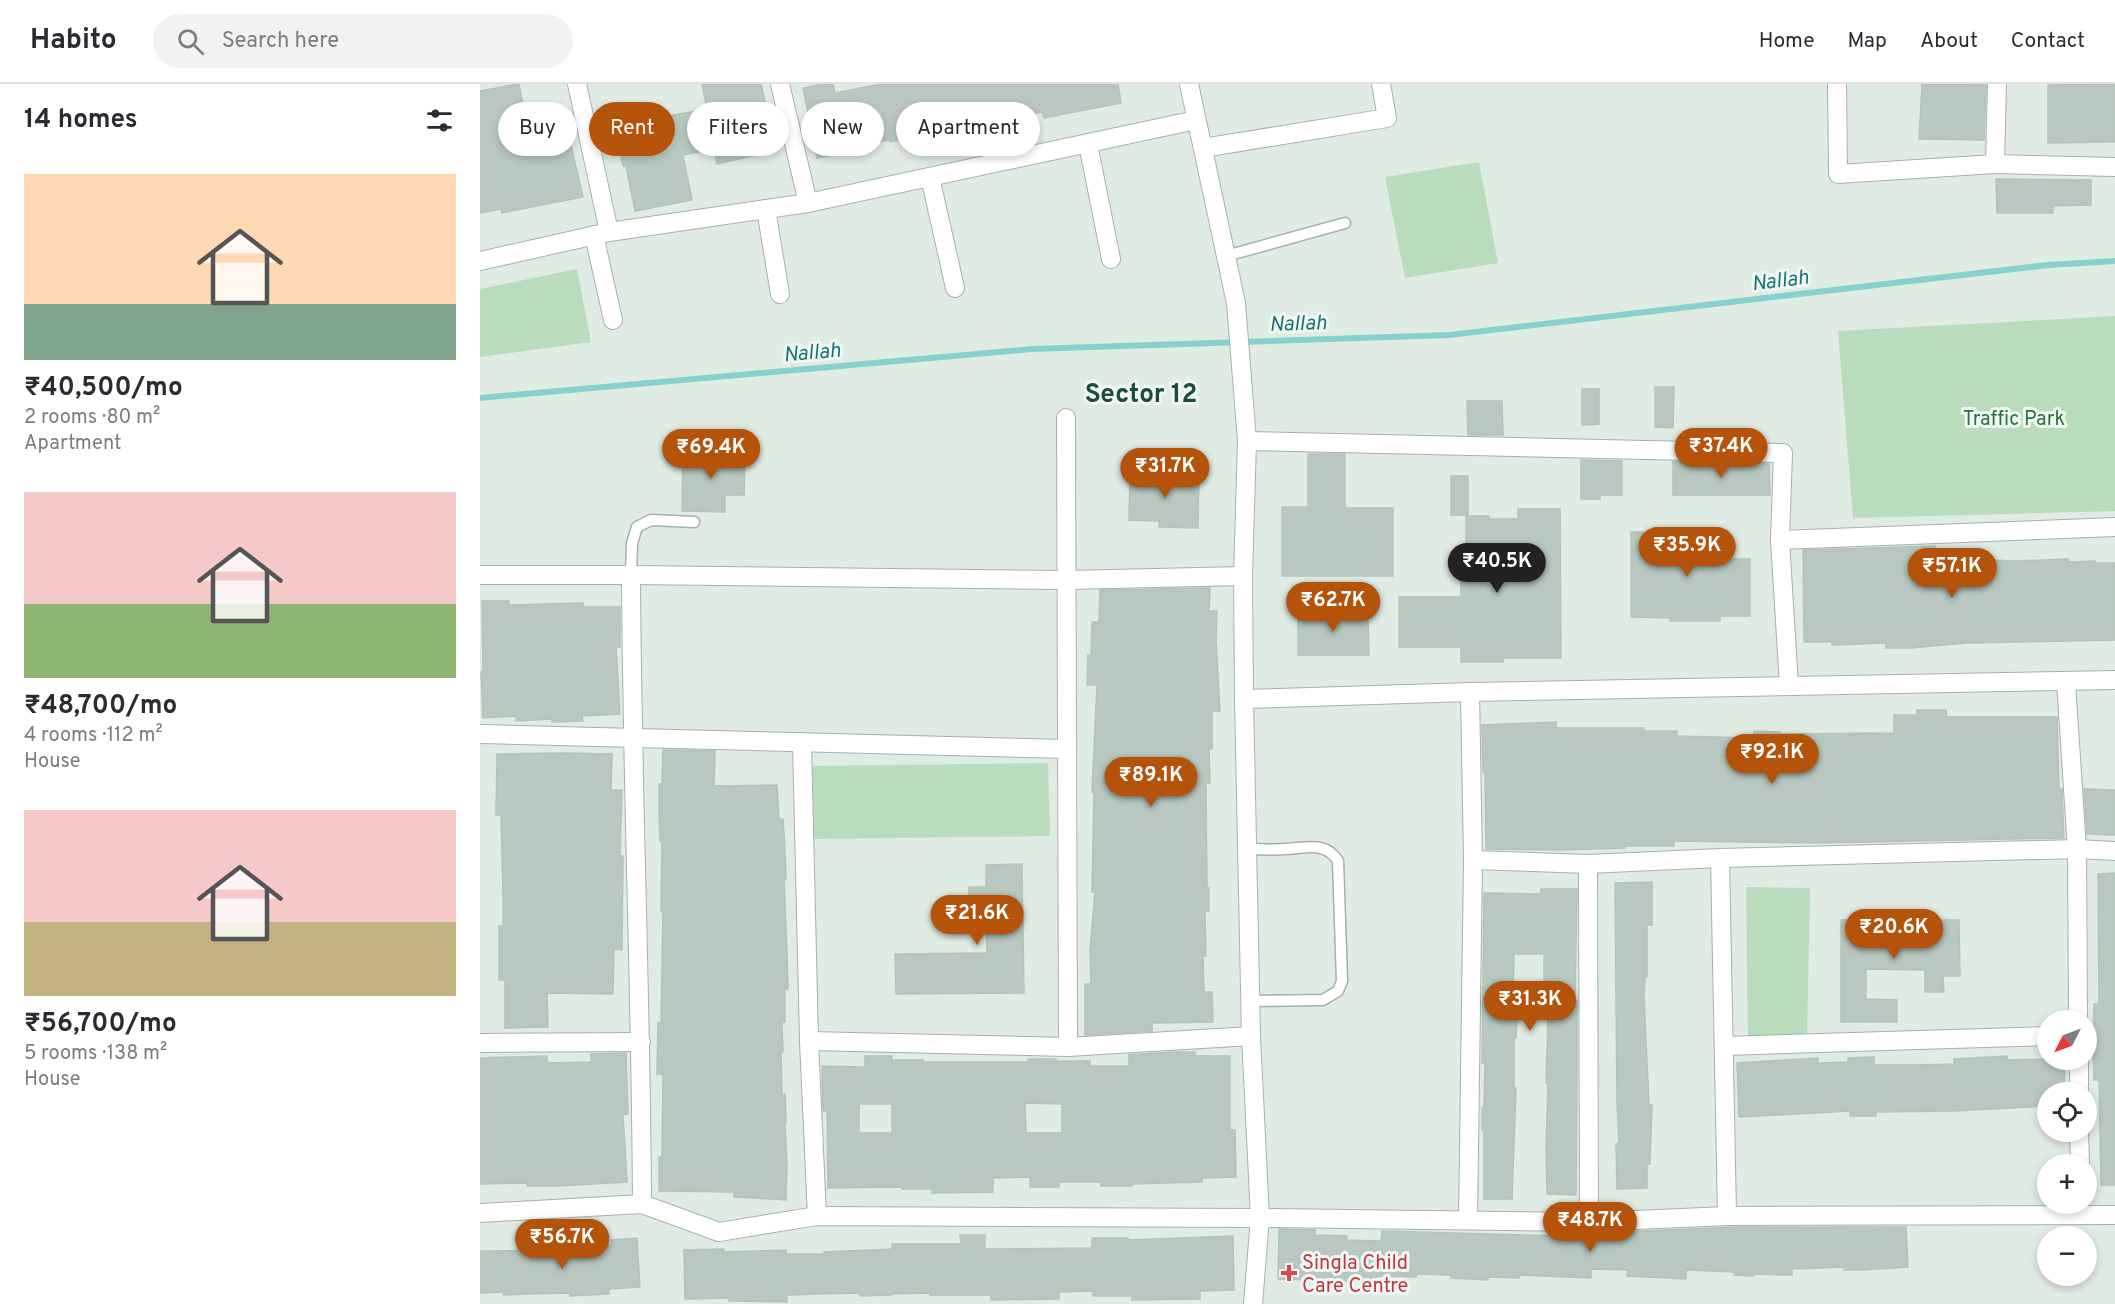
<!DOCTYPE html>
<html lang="en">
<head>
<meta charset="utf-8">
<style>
	:root { --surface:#fff; --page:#f2f2f3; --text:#2b2b33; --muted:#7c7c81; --line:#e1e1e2; --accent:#b45309 }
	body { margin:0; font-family:Overpass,sans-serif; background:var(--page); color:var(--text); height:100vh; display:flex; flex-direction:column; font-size:22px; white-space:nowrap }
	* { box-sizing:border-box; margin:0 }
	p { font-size:20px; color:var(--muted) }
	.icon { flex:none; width:33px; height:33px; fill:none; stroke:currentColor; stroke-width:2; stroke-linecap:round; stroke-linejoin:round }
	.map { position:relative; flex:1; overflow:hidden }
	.details { display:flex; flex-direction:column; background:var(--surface); width:480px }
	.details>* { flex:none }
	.guide { position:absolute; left:18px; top:18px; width:570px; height:54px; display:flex; gap:12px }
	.needle { width:39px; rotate:228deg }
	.buttons { position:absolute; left:1557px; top:926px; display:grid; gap:12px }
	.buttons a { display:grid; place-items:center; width:60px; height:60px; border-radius:50%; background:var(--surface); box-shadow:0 3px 9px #0003; font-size:30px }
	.price { position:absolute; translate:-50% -51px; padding:0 14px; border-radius:21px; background:var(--accent); color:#fff; font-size:20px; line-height:39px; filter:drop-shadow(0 2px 3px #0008) }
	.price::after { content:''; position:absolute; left:50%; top:36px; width:18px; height:14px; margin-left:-9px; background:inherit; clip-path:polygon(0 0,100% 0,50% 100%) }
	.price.on { background:#222; color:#fff }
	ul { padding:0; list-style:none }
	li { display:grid; align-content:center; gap:12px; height:318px; padding:0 24px }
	li span { display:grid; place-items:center; height:186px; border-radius:0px; color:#555 }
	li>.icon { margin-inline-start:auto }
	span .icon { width:108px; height:108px; fill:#fffc; stroke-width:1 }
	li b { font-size:26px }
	h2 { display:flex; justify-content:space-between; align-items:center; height:72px; padding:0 24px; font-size:26px }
	.tag { padding:0 21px; border-radius:27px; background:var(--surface); box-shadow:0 3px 9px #0003; font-size:21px; line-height:54px }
	.tag.on { background:var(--accent); color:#fff }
	header { display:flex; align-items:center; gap:36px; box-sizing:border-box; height:84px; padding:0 30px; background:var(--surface); border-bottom:2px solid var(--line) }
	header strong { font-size:28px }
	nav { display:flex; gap:33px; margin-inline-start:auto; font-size:21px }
	.search { width:420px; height:54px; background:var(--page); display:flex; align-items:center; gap:15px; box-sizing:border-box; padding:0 21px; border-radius:33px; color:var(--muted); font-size:22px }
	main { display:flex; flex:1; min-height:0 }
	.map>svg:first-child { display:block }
	.green { fill:#b9dcbd }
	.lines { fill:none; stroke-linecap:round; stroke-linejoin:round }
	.stream { stroke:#88cfd0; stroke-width:6 }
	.building { fill:#b8c8c0; stroke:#b2c4ba; stroke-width:1.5; fill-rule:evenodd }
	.lane-casing { stroke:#a3b3aa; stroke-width:13 }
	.street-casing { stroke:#a3b3aa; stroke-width:20 }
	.secondary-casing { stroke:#9fb7ab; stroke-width:20 }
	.lane { stroke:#fff; stroke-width:10 }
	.street { stroke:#fff; stroke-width:18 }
	.secondary { stroke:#fff; stroke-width:18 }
	.health-dot { fill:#e0444e; stroke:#f0f7f3; stroke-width:2 }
	.labels { text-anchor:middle; stroke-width:6; stroke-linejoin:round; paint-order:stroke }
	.park-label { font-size:20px; fill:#2b723c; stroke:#f0f7f3 }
	.health-label { font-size:20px; fill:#be3a42; stroke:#f0f7f3; text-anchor:start }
	.water-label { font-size:21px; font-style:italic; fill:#1b7476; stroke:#f0f7f3 }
	.district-label { font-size:26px; font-weight:bold; fill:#1d4d3a; stroke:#f0f7f3 }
</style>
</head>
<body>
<header>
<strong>Habito</strong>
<div class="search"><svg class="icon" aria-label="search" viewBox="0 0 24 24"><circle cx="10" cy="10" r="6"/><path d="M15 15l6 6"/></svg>Search here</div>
<nav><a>Home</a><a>Map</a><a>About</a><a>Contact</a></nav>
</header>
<main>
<section class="details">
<h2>14 homes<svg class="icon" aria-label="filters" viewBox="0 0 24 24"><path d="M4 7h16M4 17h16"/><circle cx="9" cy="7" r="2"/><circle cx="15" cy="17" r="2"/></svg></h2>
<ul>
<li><span style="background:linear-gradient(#ffd9b3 70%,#7fa58c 0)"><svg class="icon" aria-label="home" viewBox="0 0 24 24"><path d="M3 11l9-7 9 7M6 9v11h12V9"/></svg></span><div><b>₹40,500/mo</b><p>2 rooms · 80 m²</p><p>Apartment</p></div></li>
<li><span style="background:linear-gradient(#f6c9c9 60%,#8fb573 0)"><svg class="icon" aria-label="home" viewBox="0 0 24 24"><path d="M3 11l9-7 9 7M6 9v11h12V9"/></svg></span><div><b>₹48,700/mo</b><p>4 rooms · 112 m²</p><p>House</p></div></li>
<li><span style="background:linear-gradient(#f6c9c9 60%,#c2b280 0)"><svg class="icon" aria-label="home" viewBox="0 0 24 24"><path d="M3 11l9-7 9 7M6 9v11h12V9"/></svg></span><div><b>₹56,700/mo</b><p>5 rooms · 138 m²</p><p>House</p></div></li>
</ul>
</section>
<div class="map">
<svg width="1635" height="1220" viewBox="0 0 1635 1220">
	<rect width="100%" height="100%" fill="#e0ebe4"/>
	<g class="green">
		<polygon points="999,78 1018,179 925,194 905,93"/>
		<polygon points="97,185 111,258 0,273 0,205"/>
		<polygon points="1635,232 1635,427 1373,434 1358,247"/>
		<polygon points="568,679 570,752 334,755 332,682"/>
		<polygon points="1266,803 1330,804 1327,954 1268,955"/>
	</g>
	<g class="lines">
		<polyline class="stream" points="0,314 552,265 969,251 1568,181 1635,177"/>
	</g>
	<g class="building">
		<polygon points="39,0 51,61 89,53 103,113 22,129 21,125 0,129 0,7"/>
		<polygon points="222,0 281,0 286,22 276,24 285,69 237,80 234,65 203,71 212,116 155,127 146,82 143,82 135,42 227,25"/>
		<polygon points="343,0 353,0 355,9 401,0 638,0 641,19 564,34 562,28 527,35 527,39 451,54 450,50 410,58 409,56 365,64 366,69 337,74 323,4"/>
		<polygon points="1442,0 1506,1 1504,56 1439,55"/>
		<polygon points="1618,0 1635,0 1635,58 1568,59 1568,1"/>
		<polygon points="1516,95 1611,96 1611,121 1573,122 1573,129 1517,129"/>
		<polygon points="1175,303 1194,303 1193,344 1175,343"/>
		<polygon points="1102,305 1119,305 1119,340 1102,341"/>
		<polygon points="987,317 1022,317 1023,351 988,351"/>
		<polygon points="203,367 244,367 244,372 265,372 264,411 245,411 245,428 202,427"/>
		<polygon points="828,370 865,370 865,424 913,424 913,492 802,492 802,423 828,423"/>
		<polygon points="1101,376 1142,377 1142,411 1120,411 1120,415 1101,415"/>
		<polygon points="1193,378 1289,380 1290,411 1193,411"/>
		<polygon points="650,388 719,390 718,444 679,443 679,437 649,436"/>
		<rect x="971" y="392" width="17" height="39"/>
		<polygon points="1038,425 1080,425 1081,574 1023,574 1023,578 981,578 981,563 919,563 919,513 981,513 981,478 986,478 986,432 1009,432 1009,435 1038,435"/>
		<polygon points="1151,448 1245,449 1245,475 1270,475 1270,532 1240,532 1240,537 1190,537 1191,534 1151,533"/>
		<polygon points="1455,462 1455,471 1486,470 1486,475 1536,477 1588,475 1588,478 1615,477 1615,479 1635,479 1635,556 1486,559 1431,564 1406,564 1406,559 1352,561 1352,558 1324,558 1323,466"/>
		<polygon points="730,504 729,527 737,527 736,557 740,627 732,627 732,665 729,665 730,699 726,699 727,804 729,804 729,827 725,827 726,872 723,872 724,908 732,908 733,938 672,939 672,947 605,951 605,900 611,900 610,867 615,808 612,808 614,708 612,708 617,601 607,601 608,571 611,572 612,538 619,538 620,506"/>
		<polygon points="2,517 29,517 29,521 103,519 103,523 140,523 140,563 136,563 140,630 102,632 103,637 72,638 72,635 36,637 36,632 3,634 1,588 3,588"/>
		<polygon points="818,526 888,527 889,571 818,571"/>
		<polygon points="1437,626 1466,626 1467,633 1577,633 1579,705 1582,705 1584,754 1342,759 1194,757 1194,762 1145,762 1145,764 1079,766 1006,765 1005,688 1003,688 1002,641 1076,638 1076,644 1164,644 1164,647 1197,647 1197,652 1274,654 1274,647 1300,648 1300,650 1414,649 1414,631 1437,631"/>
		<polygon points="183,666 235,667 234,702 297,701 299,735 303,735 305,766 306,795 304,795 307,870 308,905 305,905 305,938 302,938 303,968 301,968 302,1010 305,1010 306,1038 305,1039 307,1081 306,1116 254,1113 254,1108 179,1107 179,1073 182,1073 183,990 177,990 178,939 181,939 183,827 181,827 182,757 180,757 179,727 179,700 182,700"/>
		<polygon points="85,669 132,670 131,706 142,706 140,772 143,772 142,866 134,865 133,910 67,909 68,943 25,944 25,896 19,896 19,842 23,842 23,811 21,731 16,731 17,670"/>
		<polygon points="1604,705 1635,706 1635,751 1607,750"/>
		<polygon points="542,780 544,909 416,910 415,870 507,869 506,828 489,828 489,803 506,803 506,781"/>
		<polygon points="1635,789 1635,1101 1621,1101 1619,996 1614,996 1613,961 1614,920 1619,920 1618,790"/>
		<polygon points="1172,798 1172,841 1167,841 1167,893 1165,893 1164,912 1169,1021 1172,1021 1170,1080 1167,1080 1167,1104 1137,1105 1136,1060 1139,1060 1137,1019 1135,799"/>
		<polygon points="1061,805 1097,805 1095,917 1097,917 1097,979 1096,1111 1067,1110 1066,1063 1068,999 1066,999 1068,932 1066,932 1066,914 1064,914 1064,870 1034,870 1033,921 1037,921 1037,938 1036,954 1034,954 1034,1004 1036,1004 1032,1115 1004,1115 1004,1046 1002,1046 1002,1024 1004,1024 1005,979 1002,979 1004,809 1061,810"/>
		<polygon points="1361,836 1479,836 1480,892 1463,892 1464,908 1445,908 1445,886 1386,885 1386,915 1417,916 1417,938 1361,938"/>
		<path d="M692,968H715V972H750V1046H755L756,1093L722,1094V1098L652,1100V1102H621V1098H579V1103H550V1093L513,1094V1108L452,1109V1105H422V1103L348,1104L347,1027H343L342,982L385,983V972H412V976H443V978H548V975H576V977H610V982H649V971ZM545,1019L582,1020V1049H546ZM379,1020H412V1049H379Z"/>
		<polygon points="146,969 148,1030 143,1031 147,1098 78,1102 47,1102 47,1099 0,1100 0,974 67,972 67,979 111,978 111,970"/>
		<polygon points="1527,972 1528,976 1584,975 1585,1008 1568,1008 1568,1022 1475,1027 1396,1028 1396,1032 1370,1032 1370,1027 1259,1033 1257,979 1338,974 1338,979 1368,978 1368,974 1394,973 1394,981 1431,981 1474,980 1474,975"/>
		<polygon points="1256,1143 1426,1143 1428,1183 1383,1186 1364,1186 1364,1183 1312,1185 1312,1191 1273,1190 1273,1192 1254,1191 1254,1188 1206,1186 1206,1195 1147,1192 1148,1186 1111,1185 1111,1194 1039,1191 1039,1194 1008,1193 1008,1196 971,1194 971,1191 937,1190 936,1193 897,1192 897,1198 798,1195 799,1145 835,1146 835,1151 867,1152 866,1156 901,1157 902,1147 1117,1153 1117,1149"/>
		<polygon points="480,1151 505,1151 505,1165 612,1164 612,1154 648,1154 648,1156 753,1152 754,1206 720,1207 720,1215 652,1216 652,1212 613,1212 613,1207 579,1208 579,1215 511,1216 511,1211 450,1211 450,1209 411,1210 411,1211 380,1212 379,1209 307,1211 307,1218 249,1217 249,1214 205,1215 204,1166 244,1165 244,1168 306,1166 306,1170 344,1170 344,1168 412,1165 412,1160 481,1160"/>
		<polygon points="157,1154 160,1203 129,1205 129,1210 90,1212 90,1209 23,1211 23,1208 0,1209 0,1167 88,1166 88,1163 132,1161 131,1156"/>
	</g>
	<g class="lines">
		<g class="lane-casing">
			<g id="lane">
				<polyline points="746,172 865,139"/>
				<polyline points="151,491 152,459 157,443 171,436 214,438"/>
				<path d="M767,765C780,765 793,766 806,765C826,764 846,757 858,777L862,897L858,907L843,916L771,917"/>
			</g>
		</g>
		<g class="street-casing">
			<g id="street">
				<polyline points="97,0 129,148"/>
				<polyline points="300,0 328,119"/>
				<polyline points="1357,0 1358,90 1515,80 1635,83"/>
				<polyline points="608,60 631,175"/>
				<polyline points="723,64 907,34 901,0"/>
				<polyline points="1515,80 1517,0"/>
				<polyline points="450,93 475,204"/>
				<polyline points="286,125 300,210"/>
				<polyline points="114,151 133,236"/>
				<polyline points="0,177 129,148 328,119 716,36"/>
				<polyline points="586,334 588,963"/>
				<polyline points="767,357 1303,369 1300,456 1309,602"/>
				<polyline points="1300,456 1635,443"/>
				<polyline points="0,491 151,491 586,496 763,492"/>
				<path d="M151,491C152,701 161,910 162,1120"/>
				<polyline points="1586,598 1597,765 1598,936"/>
				<polyline points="764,615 990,608 1635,596"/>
				<polyline points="0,650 587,665"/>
				<polyline points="322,658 329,957 337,1132"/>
				<polyline points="1240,774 1247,1132"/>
				<polyline points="993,776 1108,780 1240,774 1597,765 1635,767"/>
				<polyline points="1108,780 1109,1138"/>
				<polyline points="329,957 588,963 771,952"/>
				<polyline points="0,959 161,958"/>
				<polyline points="1244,962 1568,952"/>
				<polyline points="1599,975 1599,1008"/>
				<polyline points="1599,1047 1600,1080"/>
				<polyline points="0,1129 162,1120 239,1148 337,1132 780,1134 1109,1138 1247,1132 1635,1131"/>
				<polyline points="988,1136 993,776 990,608"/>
			</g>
		</g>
		<g class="secondary-casing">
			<polyline id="secondary" points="709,0 756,219 767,357 763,492 764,615 771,952 780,1134 773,1220"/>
		</g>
		<use href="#lane" class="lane"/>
		<use href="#street" class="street"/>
		<use href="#secondary" class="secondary"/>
	</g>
	<path class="health-dot" d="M806 1180h6v6h6v6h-6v6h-6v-6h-6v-6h6z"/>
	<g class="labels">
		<g class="park-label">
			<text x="1534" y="341">Traffic Park</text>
		</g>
		<g class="health-label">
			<text x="822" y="1185">Singla Child<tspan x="822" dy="23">Care Centre</tspan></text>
		</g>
		<g class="water-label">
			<text transform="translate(1300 196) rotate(-7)" y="7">Nallah</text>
			<text transform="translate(818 239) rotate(-2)" y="7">Nallah</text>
			<text transform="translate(332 268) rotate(-5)" y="7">Nallah</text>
		</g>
		<g class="district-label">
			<text x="661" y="318">Sector 12</text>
		</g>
	</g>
</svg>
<div class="buttons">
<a><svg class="needle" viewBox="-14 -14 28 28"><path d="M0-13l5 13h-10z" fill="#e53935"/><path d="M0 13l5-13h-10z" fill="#7c7c81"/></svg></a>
<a><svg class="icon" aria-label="locate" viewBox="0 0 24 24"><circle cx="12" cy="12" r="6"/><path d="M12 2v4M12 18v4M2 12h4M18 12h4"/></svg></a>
<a>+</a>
<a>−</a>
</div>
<b class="price" style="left:1241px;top:395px">₹37.4K</b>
<b class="price" style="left:231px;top:396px">₹69.4K</b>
<b class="price" style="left:685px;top:415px">₹31.7K</b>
<b class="price" style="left:1207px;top:494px">₹35.9K</b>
<b class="price on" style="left:1017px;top:510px">₹40.5K</b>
<b class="price" style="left:1472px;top:515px">₹57.1K</b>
<b class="price" style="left:853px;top:549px">₹62.7K</b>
<b class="price" style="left:1292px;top:701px">₹92.1K</b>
<b class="price" style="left:671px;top:724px">₹89.1K</b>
<b class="price" style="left:497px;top:862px">₹21.6K</b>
<b class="price" style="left:1414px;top:876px">₹20.6K</b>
<b class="price" style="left:1050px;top:948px">₹31.3K</b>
<b class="price" style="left:1110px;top:1169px">₹48.7K</b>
<b class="price" style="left:82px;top:1186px">₹56.7K</b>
<div class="guide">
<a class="tag">Buy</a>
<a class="tag on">Rent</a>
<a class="tag">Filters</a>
<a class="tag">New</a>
<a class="tag">Apartment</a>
</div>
</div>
</main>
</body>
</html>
